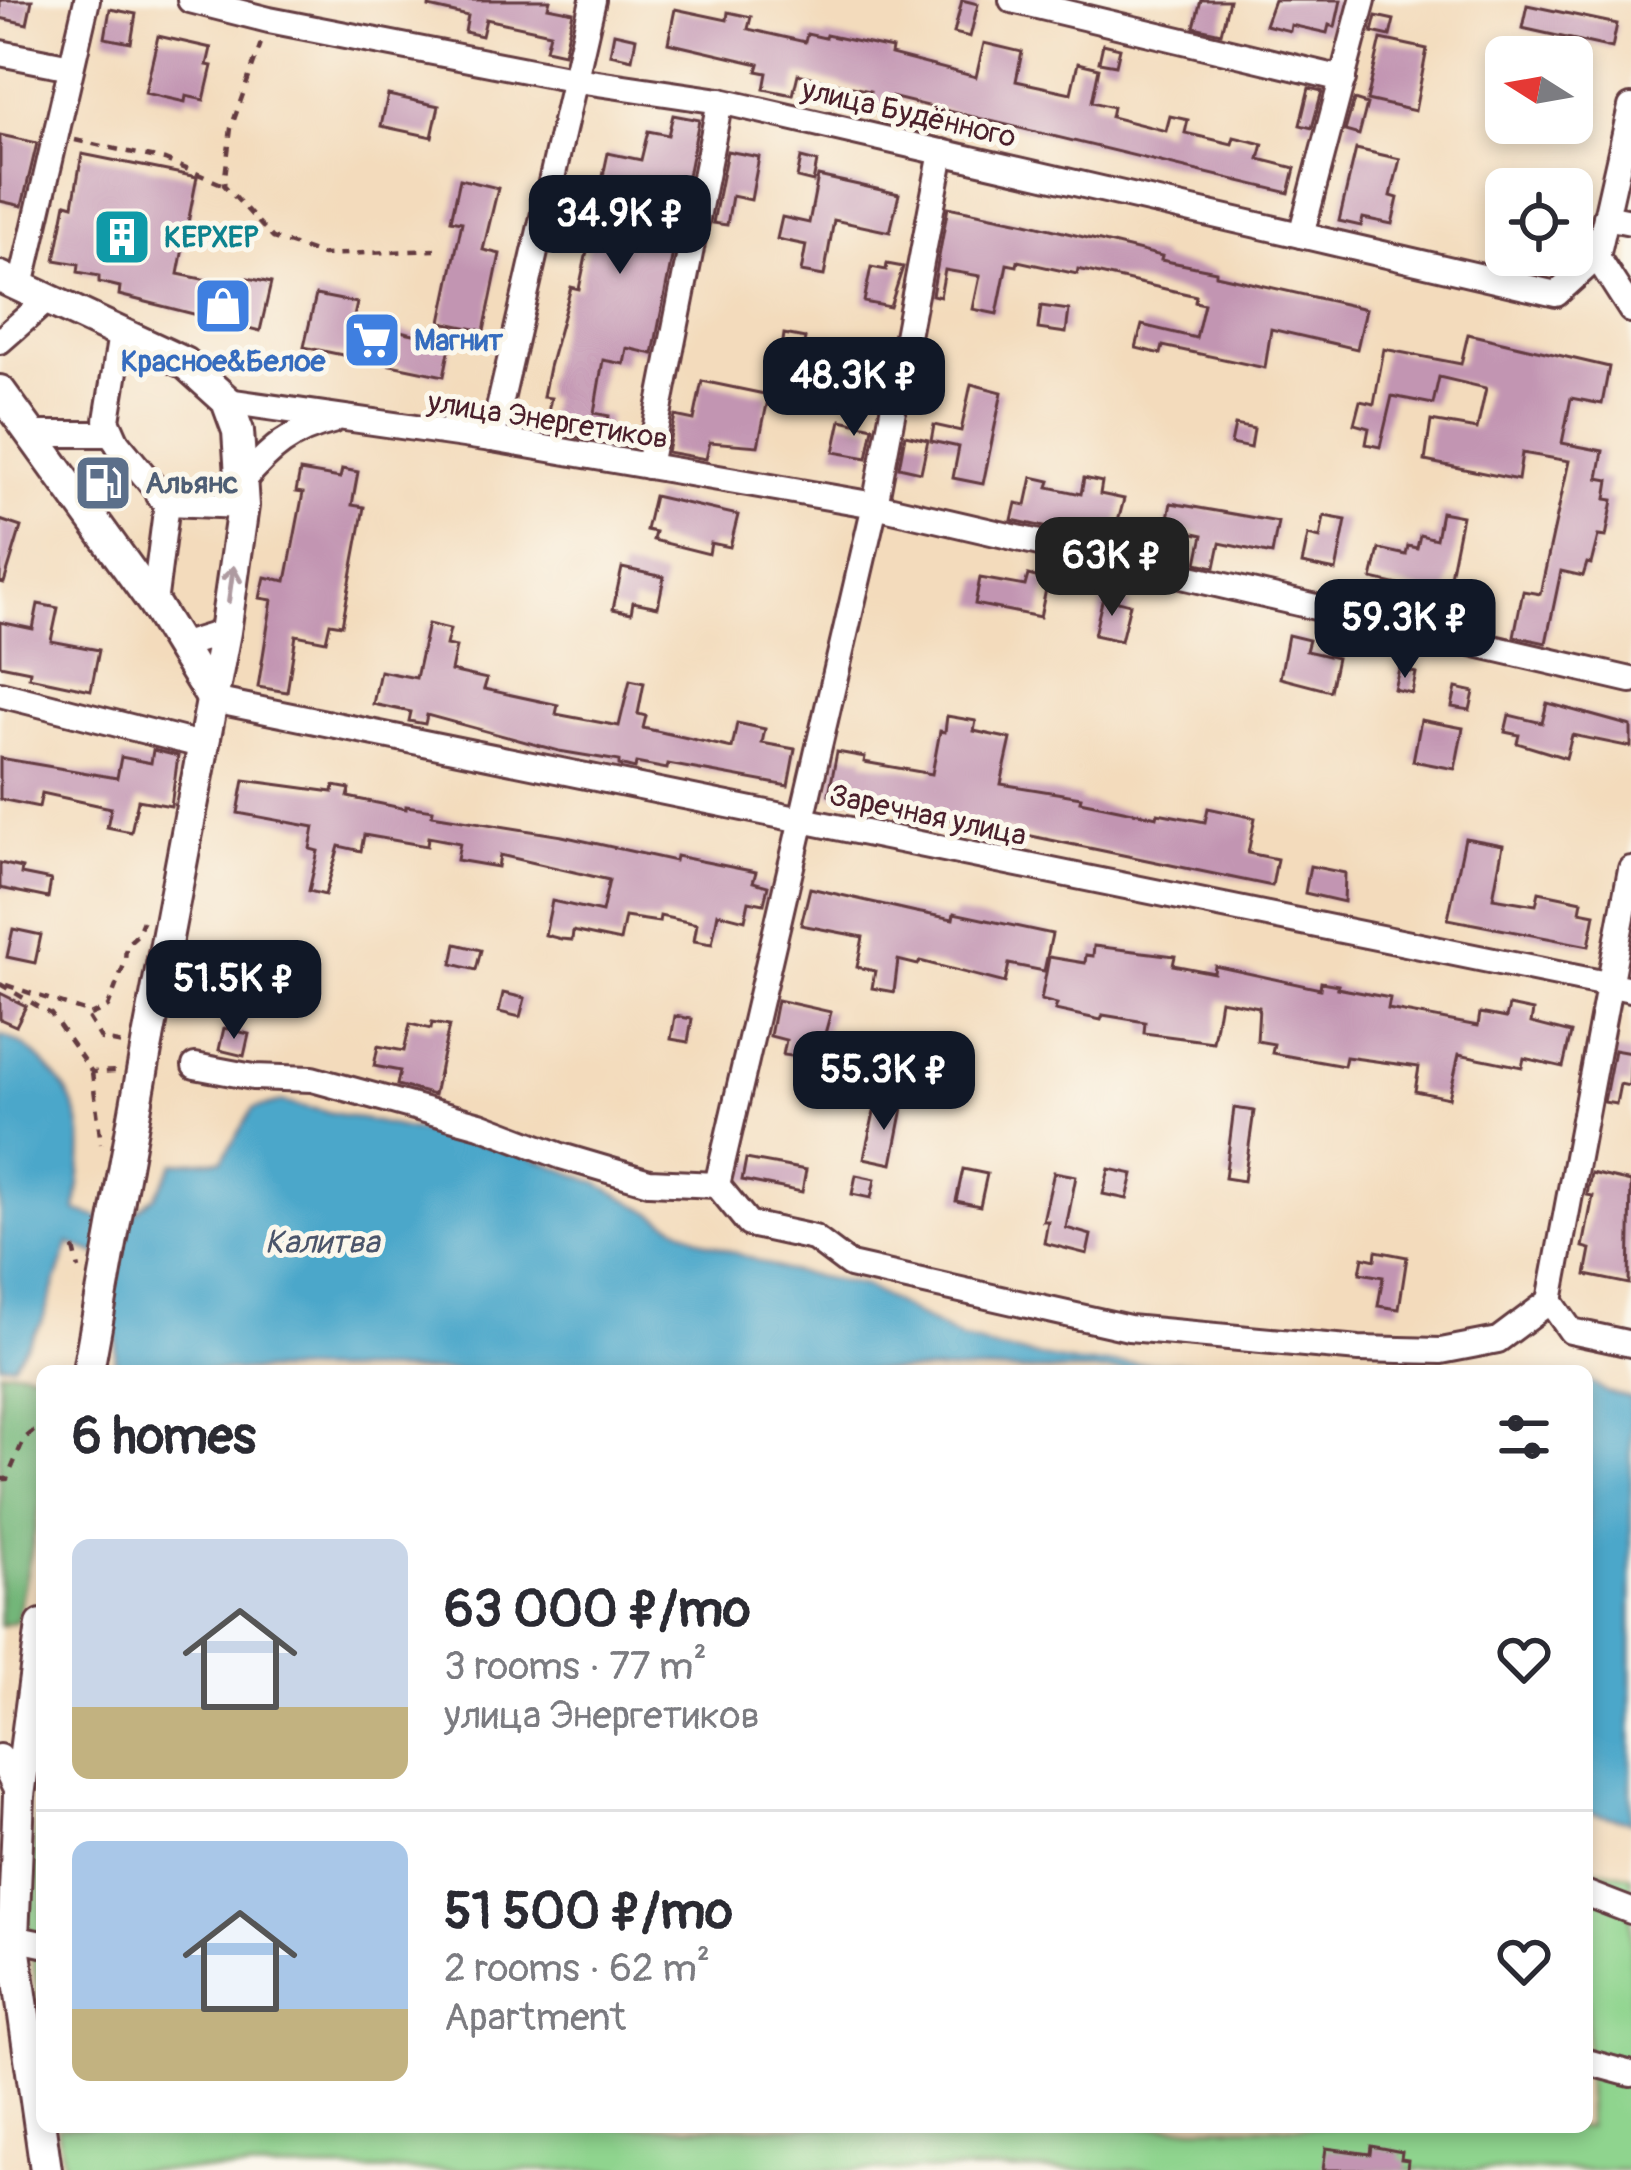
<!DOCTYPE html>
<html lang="en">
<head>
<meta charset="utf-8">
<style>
	:root { --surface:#fff; --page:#f2f2f3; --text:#2b2b33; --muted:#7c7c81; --line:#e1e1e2; --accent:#111827 }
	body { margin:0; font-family:Pangolin,sans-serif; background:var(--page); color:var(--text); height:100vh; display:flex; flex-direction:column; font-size:45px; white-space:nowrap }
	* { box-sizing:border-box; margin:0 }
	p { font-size:39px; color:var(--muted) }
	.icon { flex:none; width:66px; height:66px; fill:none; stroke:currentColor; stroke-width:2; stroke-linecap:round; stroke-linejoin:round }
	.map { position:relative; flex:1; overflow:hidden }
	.side { position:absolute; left:36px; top:1365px; width:1557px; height:768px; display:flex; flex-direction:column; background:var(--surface); border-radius:18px; box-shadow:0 6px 18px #0003 }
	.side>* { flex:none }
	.needle { width:78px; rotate:281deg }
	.controls { position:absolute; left:1485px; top:36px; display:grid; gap:24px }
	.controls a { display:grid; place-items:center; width:108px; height:108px; border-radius:18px; background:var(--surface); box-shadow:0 6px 18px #0003; font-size:60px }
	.price { position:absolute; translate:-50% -102px; padding:0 27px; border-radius:24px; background:var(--accent); color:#fff; font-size:39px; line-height:78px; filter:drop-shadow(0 3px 6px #0008) }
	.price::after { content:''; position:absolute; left:50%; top:72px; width:36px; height:27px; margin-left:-18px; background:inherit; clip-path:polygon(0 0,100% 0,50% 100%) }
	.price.selected { background:#222; color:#fff }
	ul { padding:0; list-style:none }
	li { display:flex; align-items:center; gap:36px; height:300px; padding:0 36px }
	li+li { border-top:3px solid var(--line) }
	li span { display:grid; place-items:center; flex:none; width:336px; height:240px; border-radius:18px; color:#555 }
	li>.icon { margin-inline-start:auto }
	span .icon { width:144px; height:144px; fill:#fffc; stroke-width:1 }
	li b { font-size:51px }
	h2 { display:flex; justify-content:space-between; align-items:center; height:144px; padding:0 36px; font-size:51px }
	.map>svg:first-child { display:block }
	.green { fill:#8fd48e; stroke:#6c7a5c; stroke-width:3 }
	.forest { fill:#73b679; stroke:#5e6a52; stroke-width:3 }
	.water { fill:#4ca7ca; stroke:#4b637a; stroke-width:3 }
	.building { fill:#c295b2 }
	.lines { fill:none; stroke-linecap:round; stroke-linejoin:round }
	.minor-casing { stroke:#633b41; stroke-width:30 }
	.major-casing { stroke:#633b41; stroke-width:36 }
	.path { stroke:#633b41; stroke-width:4.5; stroke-dasharray:9 9; stroke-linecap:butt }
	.minor { stroke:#fff; stroke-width:24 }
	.major { stroke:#fff; stroke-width:30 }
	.major-bridge-casing { stroke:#633b41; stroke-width:36; stroke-linecap:butt }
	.major-bridge { stroke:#fff; stroke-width:30 }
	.oneway { stroke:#ae9aa0 }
	.labels { text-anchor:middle; stroke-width:10; stroke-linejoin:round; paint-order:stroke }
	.street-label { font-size:30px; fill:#4a1f2b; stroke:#fbf7ec }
	.culture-label { font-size:30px; font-weight:bold; fill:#0d838f; stroke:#fbf7ec; text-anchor:start }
	.shop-label { font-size:30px; font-weight:bold; fill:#366cbe; stroke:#fbf7ec; text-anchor:start }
	.service-label { font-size:30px; font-weight:bold; fill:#4e5e75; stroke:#fbf7ec; text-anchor:start }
	.water-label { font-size:33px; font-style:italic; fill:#4b556b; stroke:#fbf7ec }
</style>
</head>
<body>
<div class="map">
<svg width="1631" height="2170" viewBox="0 0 1631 2170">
	<rect width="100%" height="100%" fill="#fbf7ec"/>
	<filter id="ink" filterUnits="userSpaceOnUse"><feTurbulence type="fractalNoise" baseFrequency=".00833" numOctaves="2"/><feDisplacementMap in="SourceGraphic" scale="24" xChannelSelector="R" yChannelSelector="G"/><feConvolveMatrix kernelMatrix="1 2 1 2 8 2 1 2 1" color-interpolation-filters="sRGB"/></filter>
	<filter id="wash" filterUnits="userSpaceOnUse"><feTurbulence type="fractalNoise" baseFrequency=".004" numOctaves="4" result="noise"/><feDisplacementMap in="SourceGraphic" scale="48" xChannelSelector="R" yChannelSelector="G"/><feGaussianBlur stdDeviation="2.7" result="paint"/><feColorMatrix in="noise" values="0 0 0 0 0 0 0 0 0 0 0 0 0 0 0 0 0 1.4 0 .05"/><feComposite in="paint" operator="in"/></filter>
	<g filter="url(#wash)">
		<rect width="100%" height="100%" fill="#f3dbbc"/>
		<g class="green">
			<polygon points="42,1736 42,2027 28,1921"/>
			<polygon points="1587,1866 1631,1876 1631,2170 65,2170 57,2127 1587,2127"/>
		</g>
		<polygon class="forest" points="21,1370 42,1374 42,1498 17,1621 0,1626 0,1371"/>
		<g class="water">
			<path d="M0,1035C21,1042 32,1050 47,1067C93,1114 82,1151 76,1211L121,1224L156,1195L174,1163L222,1160L253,1109L281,1102L518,1152L597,1183L707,1243L784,1270L864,1286L961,1339L999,1349L1079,1364L1286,1362L1398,1371H114L117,1342L101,1256L69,1243L42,1322L13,1364H0Z"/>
			<polygon points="1587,1380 1606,1392 1631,1398 1631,1822 1587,1812"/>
		</g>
		<g id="blocks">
			<g class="building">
				<polygon points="0,0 32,0 27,24 0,18"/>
				<polygon points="430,0 550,0 548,7 573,12 564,53 546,49 550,33 486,19 482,36 465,32 468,16 429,7"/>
				<polygon points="962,0 978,4 970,37 954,33"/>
				<polygon points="1201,0 1229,0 1221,33 1194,27"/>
				<polygon points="1274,0 1341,0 1335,27 1329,25 1327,33 1291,25 1290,31 1265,25"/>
				<polygon points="1527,5 1617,24 1612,48 1522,28"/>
				<polygon points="110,9 136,14 131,43 105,38"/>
				<polygon points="675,9 727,20 728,12 751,17 748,29 805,42 807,34 825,38 826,35 892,49 891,55 976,77 984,43 1022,52 1016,81 1071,93 1078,63 1099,68 1092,102 1113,107 1111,117 1166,131 1170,116 1188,120 1185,133 1232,144 1234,137 1263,144 1259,159 1295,168 1289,193 891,97 887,114 866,109 870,91 798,74 793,95 764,89 767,73 757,71 759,64 668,43"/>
				<polygon points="1376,16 1394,20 1390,36 1372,32"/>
				<polygon points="614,33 636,38 632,59 610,54"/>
				<polygon points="158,36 211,48 207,65 212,66 204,100 186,96 185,102 145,93"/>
				<polygon points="1381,39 1427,49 1415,111 1367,100"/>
				<polygon points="1103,44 1120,48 1116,65 1099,62"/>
				<polygon points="1309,88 1322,91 1312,128 1300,125"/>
				<polygon points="388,95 439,106 432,137 381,126"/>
				<polygon points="1354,100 1367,104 1359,135 1345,131"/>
				<polygon points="673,115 699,120 653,354 627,348 624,364 603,360 594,413 609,416 605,442 544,431 551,398 543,397 549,367 571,287 579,289 608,153 641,160 648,131 668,135"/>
				<polygon points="0,135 37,143 22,206 0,201"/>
				<polygon points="1356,149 1400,159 1391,196 1398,198 1392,224 1363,218 1361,226 1339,221"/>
				<polygon points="727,151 759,157 751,200 732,196 727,225 713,223"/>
				<polygon points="82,154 197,177 178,274 246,288 248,278 271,283 260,331 119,295 120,287 99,282 99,276 78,272 79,264 55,260 66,203 73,205"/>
				<polygon points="801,158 817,162 813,182 797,178"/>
				<polygon points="818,176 899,194 890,232 834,220 824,276 801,272 806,245 777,239 782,217 809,223"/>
				<polygon points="460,179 498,188 483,250 500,254 484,331 441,322 462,222 451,220"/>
				<polygon points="948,207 1026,223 1162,256 1161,260 1216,271 1216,275 1366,309 1357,349 1271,329 1265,368 1163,346 1161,354 1136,348 1142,325 1196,338 1204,304 1195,302 1196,296 1078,269 1077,274 1018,261 1017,266 1007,264 997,314 973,309 980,276 945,270 940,297 932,295"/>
				<polygon points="887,264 903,267 890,307 864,302 871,267 886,270"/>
				<polygon points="316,295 357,303 353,321 451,342 444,376 304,347"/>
				<polygon points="1041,306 1069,310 1066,333 1038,329"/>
				<polygon points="784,334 805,338 801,360 781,356"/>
				<polygon points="1468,334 1609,367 1602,404 1571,398 1562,443 1603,451 1598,478 1609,480 1606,499 1613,500 1606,537 1598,536 1591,564 1587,563 1583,576 1561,571 1546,643 1514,636 1523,591 1540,594 1569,461 1522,453 1518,480 1425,461 1431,421 1477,429 1486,388 1439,377 1433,404 1392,396 1380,447 1366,444 1369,428 1354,424 1360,401 1374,404 1384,349 1461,364"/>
				<polygon points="702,381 769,395 758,446 710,442 706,459 667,452 675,416 694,420"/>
				<polygon points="971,384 1002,392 983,484 953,478 959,447 931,441 934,425 961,431"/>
				<polygon points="841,420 873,427 867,458 834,452"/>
				<polygon points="1235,425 1254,429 1251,448 1231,444"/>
				<polygon points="905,435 928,440 921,472 899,467"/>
				<polygon points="342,469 358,472 352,505 364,507 342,625 330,623 326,641 296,635 287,692 258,687 272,600 260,598 265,577 286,581 303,493 296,492 300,471 340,478"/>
				<polygon points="1032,477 1050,481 1048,487 1081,494 1084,478 1102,482 1100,494 1124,499 1115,533 1092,527 1090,537 1012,520 1016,503 1026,505"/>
				<polygon points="654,496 738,515 730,547 711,543 709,554 653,540 655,532 646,530"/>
				<polygon points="1171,503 1278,522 1272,554 1220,543 1215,567 1197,563 1203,535 1166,527"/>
				<polygon points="1441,512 1462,516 1446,596 1372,579 1379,549 1406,555 1408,546 1417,548 1420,535 1436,539"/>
				<polygon points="1324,516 1346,520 1336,571 1302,564 1308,535 1320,538"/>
				<polygon points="0,520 21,527 4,583 0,582"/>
				<polygon points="622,568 664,577 658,607 633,602 631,613 613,609"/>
				<polygon points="1028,575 1048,580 1040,617 975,604 980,578 1025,586"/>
				<polygon points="1103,597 1130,604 1121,641 1094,635"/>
				<polygon points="38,604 58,608 51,641 99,650 91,690 29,677 30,671 0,665 0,622 33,629"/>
				<polygon points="428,624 450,629 446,645 456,647 451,671 487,679 484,689 558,705 556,714 619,726 630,680 644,683 638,714 646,716 643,728 732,748 737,723 765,729 762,743 795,749 788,786 668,764 667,769 636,763 635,769 619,765 619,761 559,751 427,715 425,724 409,721 411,712 373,704 380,671 416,678"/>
				<polygon points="1288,635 1309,640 1306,651 1337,658 1330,691 1280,678"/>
				<polygon points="1399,669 1416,673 1412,693 1394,689"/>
				<polygon points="1456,688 1474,692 1470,710 1452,707"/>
				<polygon points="1547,703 1631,726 1631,747 1572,735 1566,758 1517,743 1519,735 1505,732 1509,715 1542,723"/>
				<polygon points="947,716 976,721 974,731 1011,739 1001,784 1081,797 1080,801 1157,817 1158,813 1205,822 1208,808 1255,818 1248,853 1277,859 1272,886 829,794 837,752 865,757 864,762 932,774 940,731 945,732"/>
				<polygon points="1421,720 1463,728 1455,769 1413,761"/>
				<polygon points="153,750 178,756 171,806 138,800 131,832 107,827 111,808 42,793 39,807 0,799 0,758 117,778 121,757 151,763"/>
				<polygon points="244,780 333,792 334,786 350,789 348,797 406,809 406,806 433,810 432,815 562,836 675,861 676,856 756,872 753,882 768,886 764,904 749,901 745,920 718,913 712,944 694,941 697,924 660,916 659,922 625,917 620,941 573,931 572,940 561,939 545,935 552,901 602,912 609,880 500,855 498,867 457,860 460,843 428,837 427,846 364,835 361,851 339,846 325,895 309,891 318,851 310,849 314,827 238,813"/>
				<polygon points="1465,838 1503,845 1493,898 1536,905 1539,892 1582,901 1580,911 1595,914 1589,946 1448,919"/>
				<polygon points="0,863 22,868 21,874 51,880 48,898 0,888"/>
				<polygon points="1310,866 1345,873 1344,902 1305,893"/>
				<polygon points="810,888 916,912 953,919 954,913 1052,934 1044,971 1009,964 1005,983 920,961 918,965 898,960 894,992 872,988 875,971 857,967 863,937 801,925"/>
				<polygon points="13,929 41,935 35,963 7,957"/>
				<polygon points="456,944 481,950 476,970 452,964"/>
				<polygon points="1094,946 1175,956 1173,965 1214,973 1215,966 1320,989 1321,982 1338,985 1337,988 1390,998 1388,1009 1478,1026 1480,1013 1506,1018 1509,1006 1533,1011 1531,1023 1571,1033 1563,1067 1524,1058 1522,1067 1459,1054 1449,1098 1415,1091 1419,1067 1346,1057 1344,1066 1272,1053 1274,1044 1257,1041 1259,1007 1220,1000 1213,1042 1144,1033 1145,1022 1103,1015 1101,1020 1055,1010 1057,1004 1041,1000 1049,957 1085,963 1086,955 1093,956"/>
				<polygon points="0,993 26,1006 16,1026 0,1019"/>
				<polygon points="503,993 525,998 520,1017 499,1012"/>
				<polygon points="777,1000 831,1012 818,1059 783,1055 786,1040 770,1036"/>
				<polygon points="675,1016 692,1019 688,1042 671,1039"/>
				<polygon points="432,1023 449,1026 434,1095 397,1085 400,1071 374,1066 378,1046 404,1051 410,1024 431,1029"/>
				<polygon points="224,1028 249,1034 244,1056 219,1050"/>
				<polygon points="1614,1050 1631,1053 1629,1086 1620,1084 1616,1104 1604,1102"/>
				<polygon points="876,1103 903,1108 892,1164 864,1158"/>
				<polygon points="1234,1108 1254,1111 1244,1181 1225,1178"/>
				<polygon points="746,1159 806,1170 802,1192 742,1180"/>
				<polygon points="963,1169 987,1174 980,1206 956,1201"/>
				<polygon points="1109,1169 1133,1174 1127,1199 1103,1194"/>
				<polygon points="1054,1172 1076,1176 1066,1228 1091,1235 1087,1254 1044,1243 1048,1221 1043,1221"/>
				<polygon points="1591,1173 1631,1182 1629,1284 1586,1275 1591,1249 1583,1247 1593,1196 1587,1195"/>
				<polygon points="856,1175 875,1179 871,1198 852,1194"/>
				<polygon points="1376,1251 1407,1257 1399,1309 1378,1306 1383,1277 1360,1273 1363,1257 1375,1260"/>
				<polygon points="1371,2146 1402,2152 1401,2159 1408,2160 1407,2170 1323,2170 1326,2148 1370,2154"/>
			</g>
		</g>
	</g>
	<g filter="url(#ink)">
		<use href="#blocks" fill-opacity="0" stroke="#633b41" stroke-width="3"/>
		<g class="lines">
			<g class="minor-casing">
				<g id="minor">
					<polyline points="190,0 269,20 577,80 720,101 1556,294 1597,257"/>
					<polyline points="1012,0 1343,79"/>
					<polyline points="0,53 71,67"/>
					<polyline points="1606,217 1631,222"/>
					<polyline points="1301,235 1363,0"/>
					<polyline points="1597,257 1631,107"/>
					<polyline points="1597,257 1631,310"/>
					<polyline points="21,286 87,0"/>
					<polyline points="0,341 48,299"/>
					<polyline points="227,401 492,439 875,505 1631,680"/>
					<polyline points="31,434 110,434 167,503 154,604"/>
					<polyline points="492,439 593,0"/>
					<polyline points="118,445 107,420 121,334"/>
					<polyline points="648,466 720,101"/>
					<path d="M243,481C270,449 291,431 332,421"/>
					<polyline points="158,495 167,503 243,506"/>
					<polyline points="180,646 225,632"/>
					<polyline points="0,694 205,746"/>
					<polyline points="213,700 1631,989"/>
					<polyline points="195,1066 253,1077 312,1079 480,1125 561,1156 649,1182 717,1185 749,1224 814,1238 850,1265 1129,1328 1359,1349 1441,1351 1498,1340 1550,1301 1571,1331 1631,1344"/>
					<polyline points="717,1185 875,505 942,152"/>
					<polyline points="1550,1301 1631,869"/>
					<polyline points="0,1757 19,1796"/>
					<polyline points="1587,1894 1631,1911"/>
					<polyline points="13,1938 42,1944"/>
					<polyline points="1587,2062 1631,2074"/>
				</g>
			</g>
			<g class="major-casing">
				<g id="major">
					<polyline points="0,277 185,363 227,401 238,431 243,506 225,632 148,1039"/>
					<polyline points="0,391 154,604 213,700"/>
					<polyline points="42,1625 19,1796 13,1938 46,2170"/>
				</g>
			</g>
			<g class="path">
				<polyline points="261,43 231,128 224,185 273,238 323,255 435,250"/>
				<polyline points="75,140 165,160 224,185"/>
				<polyline points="0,984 51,1014 92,1072 118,1071"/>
				<polyline points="6,985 84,1011 102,1040 123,1044"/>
				<polyline points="90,1015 108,1007 125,962 126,945 137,935 143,921"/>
				<polyline points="92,1072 101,1144"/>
				<polyline points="74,1248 79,1269"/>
				<polyline points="0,1479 7,1479 24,1439 42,1424"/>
			</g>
			<use href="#minor" class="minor"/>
			<use href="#major" class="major"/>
			<g class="major-bridge-casing">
				<polyline id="major-bridge" points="88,1371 148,1039"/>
			</g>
			<use href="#major-bridge" class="major-bridge"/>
		</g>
		<defs><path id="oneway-shaft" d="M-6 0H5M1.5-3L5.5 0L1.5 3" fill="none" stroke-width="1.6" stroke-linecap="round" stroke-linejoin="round" transform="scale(3)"/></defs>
		<use class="oneway" href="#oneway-shaft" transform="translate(231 584) rotate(-82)"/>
	</g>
	<defs>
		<g id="building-square" transform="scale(3)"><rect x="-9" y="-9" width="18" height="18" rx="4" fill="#0f9aa8" stroke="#fbf7ec"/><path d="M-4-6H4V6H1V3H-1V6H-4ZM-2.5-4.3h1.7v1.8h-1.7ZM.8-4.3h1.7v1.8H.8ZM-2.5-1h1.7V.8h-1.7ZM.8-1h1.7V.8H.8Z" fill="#fff"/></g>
		<g id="shop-square" transform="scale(3)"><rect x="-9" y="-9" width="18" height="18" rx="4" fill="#3f7fe0" stroke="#fbf7ec"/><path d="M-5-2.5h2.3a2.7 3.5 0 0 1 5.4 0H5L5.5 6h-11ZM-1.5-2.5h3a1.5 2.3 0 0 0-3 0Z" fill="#fff"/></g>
		<g id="supermarket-square" transform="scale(3)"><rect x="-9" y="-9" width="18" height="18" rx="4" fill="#3f7fe0" stroke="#fbf7ec"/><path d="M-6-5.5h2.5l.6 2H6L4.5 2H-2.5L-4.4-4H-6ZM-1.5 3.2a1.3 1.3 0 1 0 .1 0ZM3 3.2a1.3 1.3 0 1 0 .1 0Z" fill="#fff"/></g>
		<g id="fuel-square" transform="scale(3)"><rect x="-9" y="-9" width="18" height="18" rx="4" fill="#5c6f8a" stroke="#fbf7ec"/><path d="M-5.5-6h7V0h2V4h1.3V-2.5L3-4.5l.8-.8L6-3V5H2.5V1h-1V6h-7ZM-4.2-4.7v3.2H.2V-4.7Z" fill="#fff"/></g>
	</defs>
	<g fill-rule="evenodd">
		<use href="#building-square" x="122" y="237"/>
		<use href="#shop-square" x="223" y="306"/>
		<use href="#supermarket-square" x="372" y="340"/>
		<use href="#fuel-square" x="103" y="483"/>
	</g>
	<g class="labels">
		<g class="street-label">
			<text transform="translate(909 113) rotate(13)" y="10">улица Будённого</text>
			<text transform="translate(548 420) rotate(9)" y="10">улица Энергетиков</text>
			<text transform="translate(928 815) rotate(12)" y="10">Заречная улица</text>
		</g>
		<g class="culture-label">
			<text x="164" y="247">КЕРХЕР</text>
		</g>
		<g class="shop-label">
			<text x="414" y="350">Магнит</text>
			<text x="223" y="371" text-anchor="middle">Красное&amp;Белое</text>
		</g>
		<g class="service-label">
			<text x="145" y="493">Альянс</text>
		</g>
		<g class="water-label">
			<text x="322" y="1253">Калитва</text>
		</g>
	</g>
</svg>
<div class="controls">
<a><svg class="needle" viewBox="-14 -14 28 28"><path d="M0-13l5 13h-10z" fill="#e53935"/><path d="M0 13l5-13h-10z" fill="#7c7c81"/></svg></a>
<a><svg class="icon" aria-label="locate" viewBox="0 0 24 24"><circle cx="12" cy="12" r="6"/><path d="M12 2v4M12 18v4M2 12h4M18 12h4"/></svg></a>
</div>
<b class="price" style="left:620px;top:277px">34.9K ₽</b>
<b class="price" style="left:854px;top:439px">48.3K ₽</b>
<b class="price selected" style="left:1112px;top:619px">63K ₽</b>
<b class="price" style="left:1405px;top:681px">59.3K ₽</b>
<b class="price" style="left:234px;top:1042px">51.5K ₽</b>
<b class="price" style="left:884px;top:1133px">55.3K ₽</b>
<section class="side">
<h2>6 homes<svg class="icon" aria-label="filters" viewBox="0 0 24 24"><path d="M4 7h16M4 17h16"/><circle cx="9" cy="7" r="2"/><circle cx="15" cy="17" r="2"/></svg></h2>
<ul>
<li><span style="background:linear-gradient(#c9d6e8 70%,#c2b280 0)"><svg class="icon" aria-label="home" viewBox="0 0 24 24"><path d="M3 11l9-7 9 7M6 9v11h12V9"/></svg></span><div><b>63 000 ₽/mo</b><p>3 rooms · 77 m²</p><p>улица Энергетиков</p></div><svg class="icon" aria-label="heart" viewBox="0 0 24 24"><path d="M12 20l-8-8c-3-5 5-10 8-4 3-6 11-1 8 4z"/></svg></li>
<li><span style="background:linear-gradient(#a9c7e8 70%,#c2b280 0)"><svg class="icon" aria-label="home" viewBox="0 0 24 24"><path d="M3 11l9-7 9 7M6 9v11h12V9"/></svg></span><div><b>51 500 ₽/mo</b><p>2 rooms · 62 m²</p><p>Apartment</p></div><svg class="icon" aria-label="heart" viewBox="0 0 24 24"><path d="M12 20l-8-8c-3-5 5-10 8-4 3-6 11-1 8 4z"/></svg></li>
</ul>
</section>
</div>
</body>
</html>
